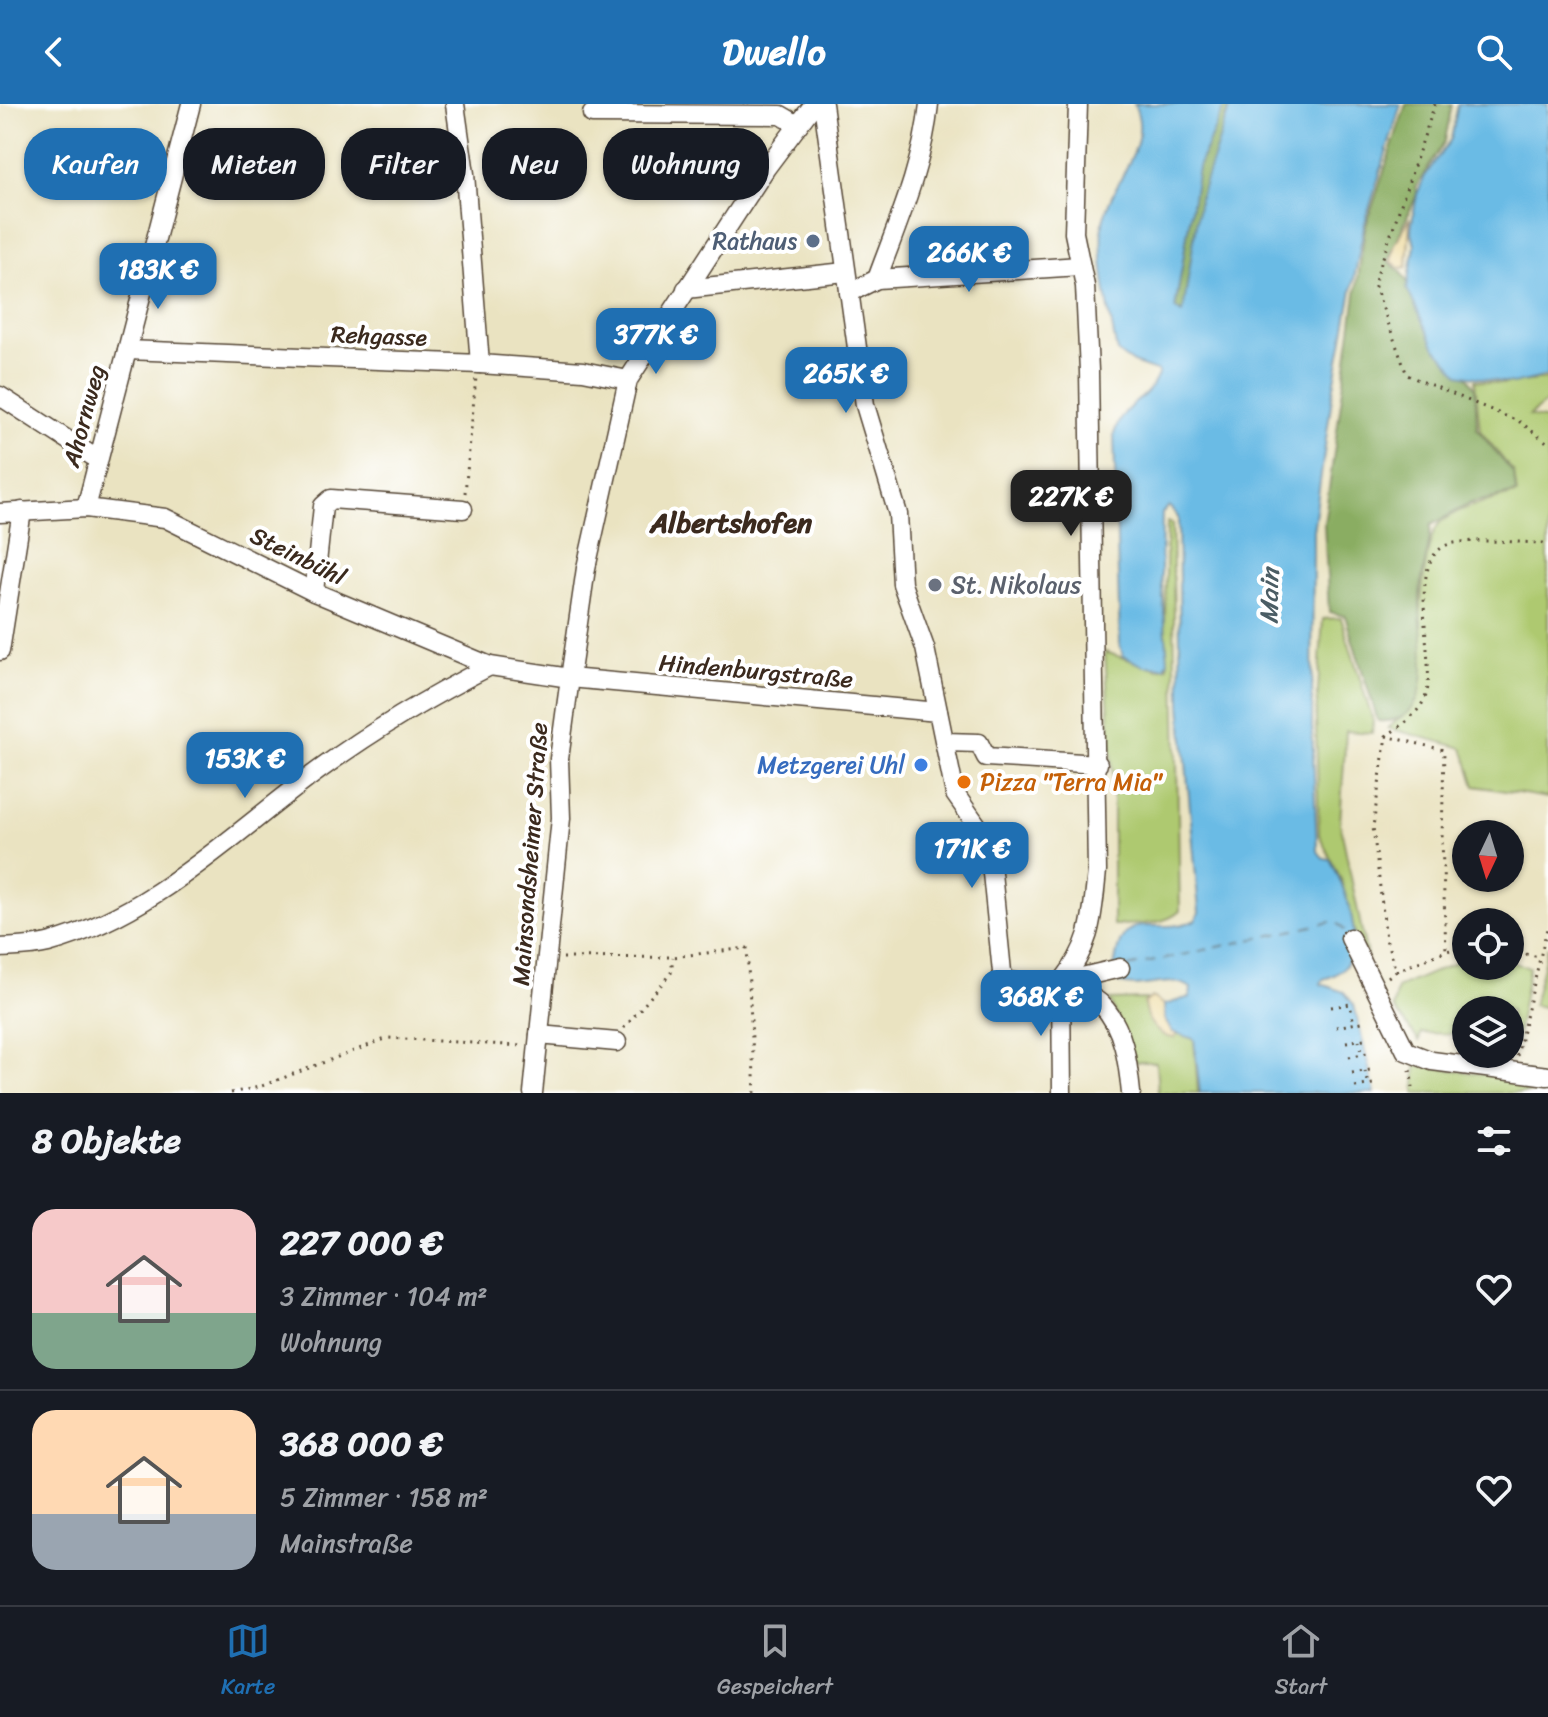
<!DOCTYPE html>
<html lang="de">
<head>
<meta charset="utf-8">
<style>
	:root { --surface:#171b24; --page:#20242c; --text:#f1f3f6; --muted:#9ea1a6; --line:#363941; --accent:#1f6fb2 }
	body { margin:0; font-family:Sriracha,sans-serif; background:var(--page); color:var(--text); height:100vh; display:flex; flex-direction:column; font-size:30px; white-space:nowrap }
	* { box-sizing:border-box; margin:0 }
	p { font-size:26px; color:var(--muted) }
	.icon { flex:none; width:44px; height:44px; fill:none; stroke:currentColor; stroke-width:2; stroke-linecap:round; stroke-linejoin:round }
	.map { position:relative; height:989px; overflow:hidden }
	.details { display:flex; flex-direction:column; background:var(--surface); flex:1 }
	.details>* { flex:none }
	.top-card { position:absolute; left:24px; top:24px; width:800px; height:72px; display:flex; gap:16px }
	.needle { width:52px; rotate:184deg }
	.buttons { position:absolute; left:1452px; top:716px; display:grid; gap:16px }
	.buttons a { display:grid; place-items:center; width:72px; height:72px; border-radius:50%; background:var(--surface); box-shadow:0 2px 6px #0004; font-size:40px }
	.price { position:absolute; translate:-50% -68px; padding:0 18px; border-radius:16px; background:var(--accent); color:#fff; font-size:26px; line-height:52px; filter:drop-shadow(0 2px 4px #0008) }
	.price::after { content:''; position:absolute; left:50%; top:48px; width:24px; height:18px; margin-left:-12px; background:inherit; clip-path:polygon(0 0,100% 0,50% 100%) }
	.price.selected { background:#222; color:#fff }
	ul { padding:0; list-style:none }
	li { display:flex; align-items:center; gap:24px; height:200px; padding:0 32px }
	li+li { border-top:2px solid var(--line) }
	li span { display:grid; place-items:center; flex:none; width:224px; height:160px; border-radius:24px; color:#555 }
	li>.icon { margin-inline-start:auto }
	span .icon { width:96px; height:96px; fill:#fffc; stroke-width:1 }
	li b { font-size:34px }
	h2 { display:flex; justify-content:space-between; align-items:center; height:96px; padding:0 32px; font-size:34px }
	.pill { padding:0 28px; border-radius:32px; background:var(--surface); box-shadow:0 2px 6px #0004; font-size:28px; line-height:72px }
	.pill.selected { background:var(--accent); color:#fff }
	header { display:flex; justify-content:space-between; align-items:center; height:104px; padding:0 32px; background:var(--accent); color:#fff; font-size:36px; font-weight:700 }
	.tabs { display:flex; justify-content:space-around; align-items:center; height:112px; border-top:2px solid var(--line); background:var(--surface); font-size:22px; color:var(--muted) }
	.tabs a { display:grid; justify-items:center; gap:4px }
	.tabs .selected { color:var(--accent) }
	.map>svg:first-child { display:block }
	.green { fill:#aec970; stroke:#747a47; stroke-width:2 }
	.forest { fill:#8aad62; stroke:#626c40; stroke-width:2 }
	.sand { fill:#eeda9e; stroke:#94825e; stroke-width:2 }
	.water { fill:#6abbe5; stroke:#527282; stroke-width:2 }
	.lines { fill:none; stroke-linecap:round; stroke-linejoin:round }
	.ferry { stroke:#4b5d64; stroke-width:2; stroke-dasharray:10 8; stroke-linecap:butt }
	.minor-casing { stroke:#554636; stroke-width:21 }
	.path { stroke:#554636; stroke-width:3; stroke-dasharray:2 6; stroke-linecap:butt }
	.minor { stroke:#fff; stroke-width:18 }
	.service-dot { fill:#5c6f8a; stroke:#fff; stroke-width:3 }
	.worship-dot { fill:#6b7280; stroke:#fff; stroke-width:3 }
	.shop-dot { fill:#3f7fe0; stroke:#fff; stroke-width:3 }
	.food-dot { fill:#e8710a; stroke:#fff; stroke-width:3 }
	.labels { text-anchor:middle; stroke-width:8; stroke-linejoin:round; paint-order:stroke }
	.service-label { font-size:24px; fill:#4e5e75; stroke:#fff; text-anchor:end }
	.street-label { font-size:24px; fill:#3b2a1e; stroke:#fff }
	.worship-label { font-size:24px; fill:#5b616d; stroke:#fff; text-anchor:start }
	.shop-label { font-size:24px; fill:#366cbe; stroke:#fff; text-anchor:end }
	.food-label { font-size:24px; fill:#c56008; stroke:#fff; text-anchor:start }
	.water-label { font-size:26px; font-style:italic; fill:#4b5d64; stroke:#fff }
	.quarter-label { font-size:28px; font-weight:bold; fill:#3b2a1e; stroke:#fff }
</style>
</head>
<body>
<header><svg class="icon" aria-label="back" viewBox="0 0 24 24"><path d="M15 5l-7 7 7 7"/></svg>Dwello<svg class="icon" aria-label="search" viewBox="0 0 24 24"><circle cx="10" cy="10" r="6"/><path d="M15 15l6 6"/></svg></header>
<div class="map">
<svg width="1548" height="989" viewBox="0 0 1548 989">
	<rect width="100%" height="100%" fill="#fff"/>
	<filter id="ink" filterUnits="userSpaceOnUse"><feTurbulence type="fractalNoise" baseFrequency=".0125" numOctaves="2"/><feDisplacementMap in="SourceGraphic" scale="16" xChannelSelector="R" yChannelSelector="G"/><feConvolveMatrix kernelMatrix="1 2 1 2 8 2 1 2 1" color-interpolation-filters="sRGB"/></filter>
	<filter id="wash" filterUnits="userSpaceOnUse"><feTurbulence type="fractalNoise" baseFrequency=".006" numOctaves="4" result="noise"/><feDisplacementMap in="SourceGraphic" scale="32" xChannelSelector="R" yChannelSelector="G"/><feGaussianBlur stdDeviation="1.8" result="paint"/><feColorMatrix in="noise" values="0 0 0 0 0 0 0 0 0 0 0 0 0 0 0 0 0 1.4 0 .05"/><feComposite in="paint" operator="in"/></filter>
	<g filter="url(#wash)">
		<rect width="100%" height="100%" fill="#eae3c1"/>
		<g class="green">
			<path d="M1548,275V297L1529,312L1548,316V694L1475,682L1463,644L1388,624L1417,597C1418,565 1418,433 1442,417C1463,402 1492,396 1517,390L1514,369L1480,326L1475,276L1502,280Z"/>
			<path d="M1167,418L1172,420L1180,807C1164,822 1134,820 1113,821V671L1105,548L1158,565L1168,563L1165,521Z"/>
			<polygon points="1341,514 1373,617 1372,629 1346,627 1340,719 1368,857 1355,830 1341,775 1319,731 1316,614 1323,515"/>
			<polygon points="1548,842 1548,904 1533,901"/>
			<polygon points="1459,857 1466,857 1466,862 1510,862 1510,858 1529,863 1516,937 1510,936 1510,906 1466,906 1466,930 1421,929 1419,937 1393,904 1397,884"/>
			<path d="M1146,895C1141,915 1158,924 1174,934L1179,930L1194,935L1198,989H1158L1156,958H1135L1110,896Z"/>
			<polygon points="1416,961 1548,979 1548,989 1415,989"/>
		</g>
		<g class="forest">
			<polygon points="1225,0 1231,0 1225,14 1184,209 1175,206 1198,63"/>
			<path d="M1406,0H1452L1445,37L1416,83L1417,90L1388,157L1402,169L1475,284L1477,325L1514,370L1516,389L1471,399L1431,421C1430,444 1422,466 1420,489C1417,530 1444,621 1378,617L1345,512L1329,508L1324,420L1365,125Z"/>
		</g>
		<g class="sand">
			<polygon points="1410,114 1407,163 1400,164 1391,157 1395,140"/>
			<path d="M1152,893L1164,901L1165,916L1172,928L1179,930L1174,934C1157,933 1145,915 1144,899Z"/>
		</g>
		<g class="water">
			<path d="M1134,0H1225L1198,63L1175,205L1183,209L1200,93L1231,0H1401L1364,122L1332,293L1313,427L1312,623L1317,746L1323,754L1330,755C1348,790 1376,862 1323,875L1321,880L1344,888L1354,901L1375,989H1200L1194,935L1172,928L1165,916L1164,901L1190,893L1191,884C1169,868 1137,892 1113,876C1119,793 1149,836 1196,816L1199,808L1181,601L1178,413L1169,402L1162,409L1161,471L1168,556L1165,563L1144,562L1123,552L1120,541L1114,330C1126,293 1146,302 1159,268L1133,259L1117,248C1110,209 1099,165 1102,125C1107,79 1155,44 1134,0Z"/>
			<polygon points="1458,0 1548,0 1548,272 1513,280 1459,270 1434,242 1407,185 1415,142 1411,124 1417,90 1425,72 1451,35"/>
		</g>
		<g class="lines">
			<polyline class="ferry" points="1128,863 1335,817 1345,827"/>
		</g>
	</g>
	<g filter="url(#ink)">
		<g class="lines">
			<g class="minor-casing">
				<g id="minor">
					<polyline points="455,0 465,70 480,260"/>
					<polyline points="823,0 865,301 898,410 902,480 925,544 955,690 981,727 991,759 1002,868 1007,877 1044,882 1120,864"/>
					<polyline points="592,10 781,11 798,21"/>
					<path d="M877,175C898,118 923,61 929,0"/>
					<polyline points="686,185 845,168"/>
					<polyline points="849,189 877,175 1080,162"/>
					<polyline points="127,246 480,260 583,267 628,276"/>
					<polyline points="0,292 97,355"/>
					<polyline points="86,404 191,0"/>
					<polyline points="0,409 86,404 165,414 314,488 490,562 570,574 938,608"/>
					<polyline points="314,488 323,402 331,395 463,405"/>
					<polyline points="0,547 22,407"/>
					<polyline points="945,638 979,639 986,653 1098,660"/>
					<polyline points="1350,834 1406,947 1432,957 1548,972"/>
					<path d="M0,844C16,843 33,843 48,839C153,811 234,728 319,666C375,625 429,593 490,562"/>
					<path d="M1061,879C1092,840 1092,815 1097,767L1089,267L1085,182L1074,129L1078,0"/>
					<path d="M1061,879C1073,885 1092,891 1101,900C1124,923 1128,959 1131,989"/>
					<polyline points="1061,879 1062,989"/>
					<polyline points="539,931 617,938"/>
					<polyline points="533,989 561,714 559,655 570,574 586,464 628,276 766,64 814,0"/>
				</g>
			</g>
			<g class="path">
				<polyline points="1435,0 1374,180 1407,271 1520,318 1548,339"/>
				<polyline points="465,389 476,273"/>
				<polyline points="1386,632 1444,646 1442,735 1446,847"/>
				<polyline points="1510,847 1540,853"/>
				<polyline points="563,854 673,853 747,844 755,989"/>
				<polyline points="1396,867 1446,847 1466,843"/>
				<path d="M1388,873L1396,867L1386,835L1373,723L1386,632C1402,621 1422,608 1427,588C1435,553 1404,453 1450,440C1472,434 1523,439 1548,439"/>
				<polyline points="1331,903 1350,900 1354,920"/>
				<polyline points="1336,923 1362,918"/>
				<polyline points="624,924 671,869 673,853"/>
				<polyline points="1359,936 1361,950"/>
				<polyline points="1346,938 1364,935"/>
				<polyline points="1517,952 1548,820"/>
				<polyline points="1349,953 1367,949"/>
				<polyline points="1410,966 1414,989"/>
				<polyline points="1365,967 1368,981"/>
				<polyline points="1352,969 1370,966"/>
				<polyline points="1355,983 1373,980"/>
				<polyline points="231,989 259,983 388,934 523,942"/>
			</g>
			<use href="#minor" class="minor"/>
		</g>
	</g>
	<circle class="service-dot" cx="813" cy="137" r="8"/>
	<circle class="worship-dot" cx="935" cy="481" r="8"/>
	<circle class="shop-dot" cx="921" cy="661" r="8"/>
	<circle class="food-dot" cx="964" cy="678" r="8"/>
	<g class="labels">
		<g class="service-label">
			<text x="797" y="145">Rathaus</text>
		</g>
		<g class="street-label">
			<text transform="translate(379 232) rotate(2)" y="8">Rehgasse</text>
			<text transform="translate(84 312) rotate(-75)" y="8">Ahornweg</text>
			<text transform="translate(298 452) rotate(26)" y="8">Steinbühl</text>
			<text transform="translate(756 567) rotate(5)" y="8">Hindenburgstraße</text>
			<text transform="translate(530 750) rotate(-86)" y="8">Mainsondsheimer Straße</text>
		</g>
		<g class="worship-label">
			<text x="951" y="489">St. Nikolaus</text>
		</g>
		<g class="shop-label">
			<text x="905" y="669">Metzgerei Uhl</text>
		</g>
		<g class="food-label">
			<text x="980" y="686">Pizza "Terra Mia"</text>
		</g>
		<g class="water-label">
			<text transform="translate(1269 492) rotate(-89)" y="9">Main</text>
		</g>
		<g class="quarter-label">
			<text x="731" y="428">Albertshofen</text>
		</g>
	</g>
</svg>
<div class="buttons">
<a><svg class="needle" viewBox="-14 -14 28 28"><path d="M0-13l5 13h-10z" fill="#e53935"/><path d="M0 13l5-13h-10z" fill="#9ea1a6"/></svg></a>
<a><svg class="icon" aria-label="locate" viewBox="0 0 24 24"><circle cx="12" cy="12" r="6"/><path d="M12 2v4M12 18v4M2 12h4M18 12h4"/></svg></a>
<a><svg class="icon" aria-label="layers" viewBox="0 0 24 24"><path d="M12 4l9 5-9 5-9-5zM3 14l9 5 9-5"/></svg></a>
</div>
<b class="price" style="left:969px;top:190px">266K €</b>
<b class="price" style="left:158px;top:207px">183K €</b>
<b class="price" style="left:656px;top:272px">377K €</b>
<b class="price" style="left:846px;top:311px">265K €</b>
<b class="price selected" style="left:1071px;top:434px">227K €</b>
<b class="price" style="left:245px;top:696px">153K €</b>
<b class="price" style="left:972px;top:786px">171K €</b>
<b class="price" style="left:1041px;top:934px">368K €</b>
<div class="top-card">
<a class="pill selected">Kaufen</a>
<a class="pill">Mieten</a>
<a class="pill">Filter</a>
<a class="pill">Neu</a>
<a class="pill">Wohnung</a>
</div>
</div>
<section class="details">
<h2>8 Objekte<svg class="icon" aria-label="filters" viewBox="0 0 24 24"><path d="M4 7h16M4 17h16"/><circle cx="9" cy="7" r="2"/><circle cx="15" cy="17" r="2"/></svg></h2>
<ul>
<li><span style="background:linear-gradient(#f6c9c9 65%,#7fa58c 0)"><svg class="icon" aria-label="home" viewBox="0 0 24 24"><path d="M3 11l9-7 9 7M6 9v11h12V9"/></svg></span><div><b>227 000 €</b><p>3 Zimmer · 104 m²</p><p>Wohnung</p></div><svg class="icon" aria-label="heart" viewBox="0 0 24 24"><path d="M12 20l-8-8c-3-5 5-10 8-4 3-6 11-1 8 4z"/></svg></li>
<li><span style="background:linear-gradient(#ffd9b3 65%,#9aa5b1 0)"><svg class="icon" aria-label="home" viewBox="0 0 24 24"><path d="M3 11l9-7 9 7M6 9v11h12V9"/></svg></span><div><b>368 000 €</b><p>5 Zimmer · 158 m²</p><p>Mainstraße</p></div><svg class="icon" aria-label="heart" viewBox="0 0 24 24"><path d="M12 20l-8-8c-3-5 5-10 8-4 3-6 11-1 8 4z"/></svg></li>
</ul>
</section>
<nav class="tabs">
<a class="selected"><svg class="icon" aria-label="map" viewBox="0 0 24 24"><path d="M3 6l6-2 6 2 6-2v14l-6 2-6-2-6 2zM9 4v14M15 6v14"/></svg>Karte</a>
<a><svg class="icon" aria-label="saved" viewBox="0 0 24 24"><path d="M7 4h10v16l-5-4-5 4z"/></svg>Gespeichert</a>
<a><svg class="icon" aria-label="home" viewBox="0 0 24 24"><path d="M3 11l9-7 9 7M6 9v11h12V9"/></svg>Start</a>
</nav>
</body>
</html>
